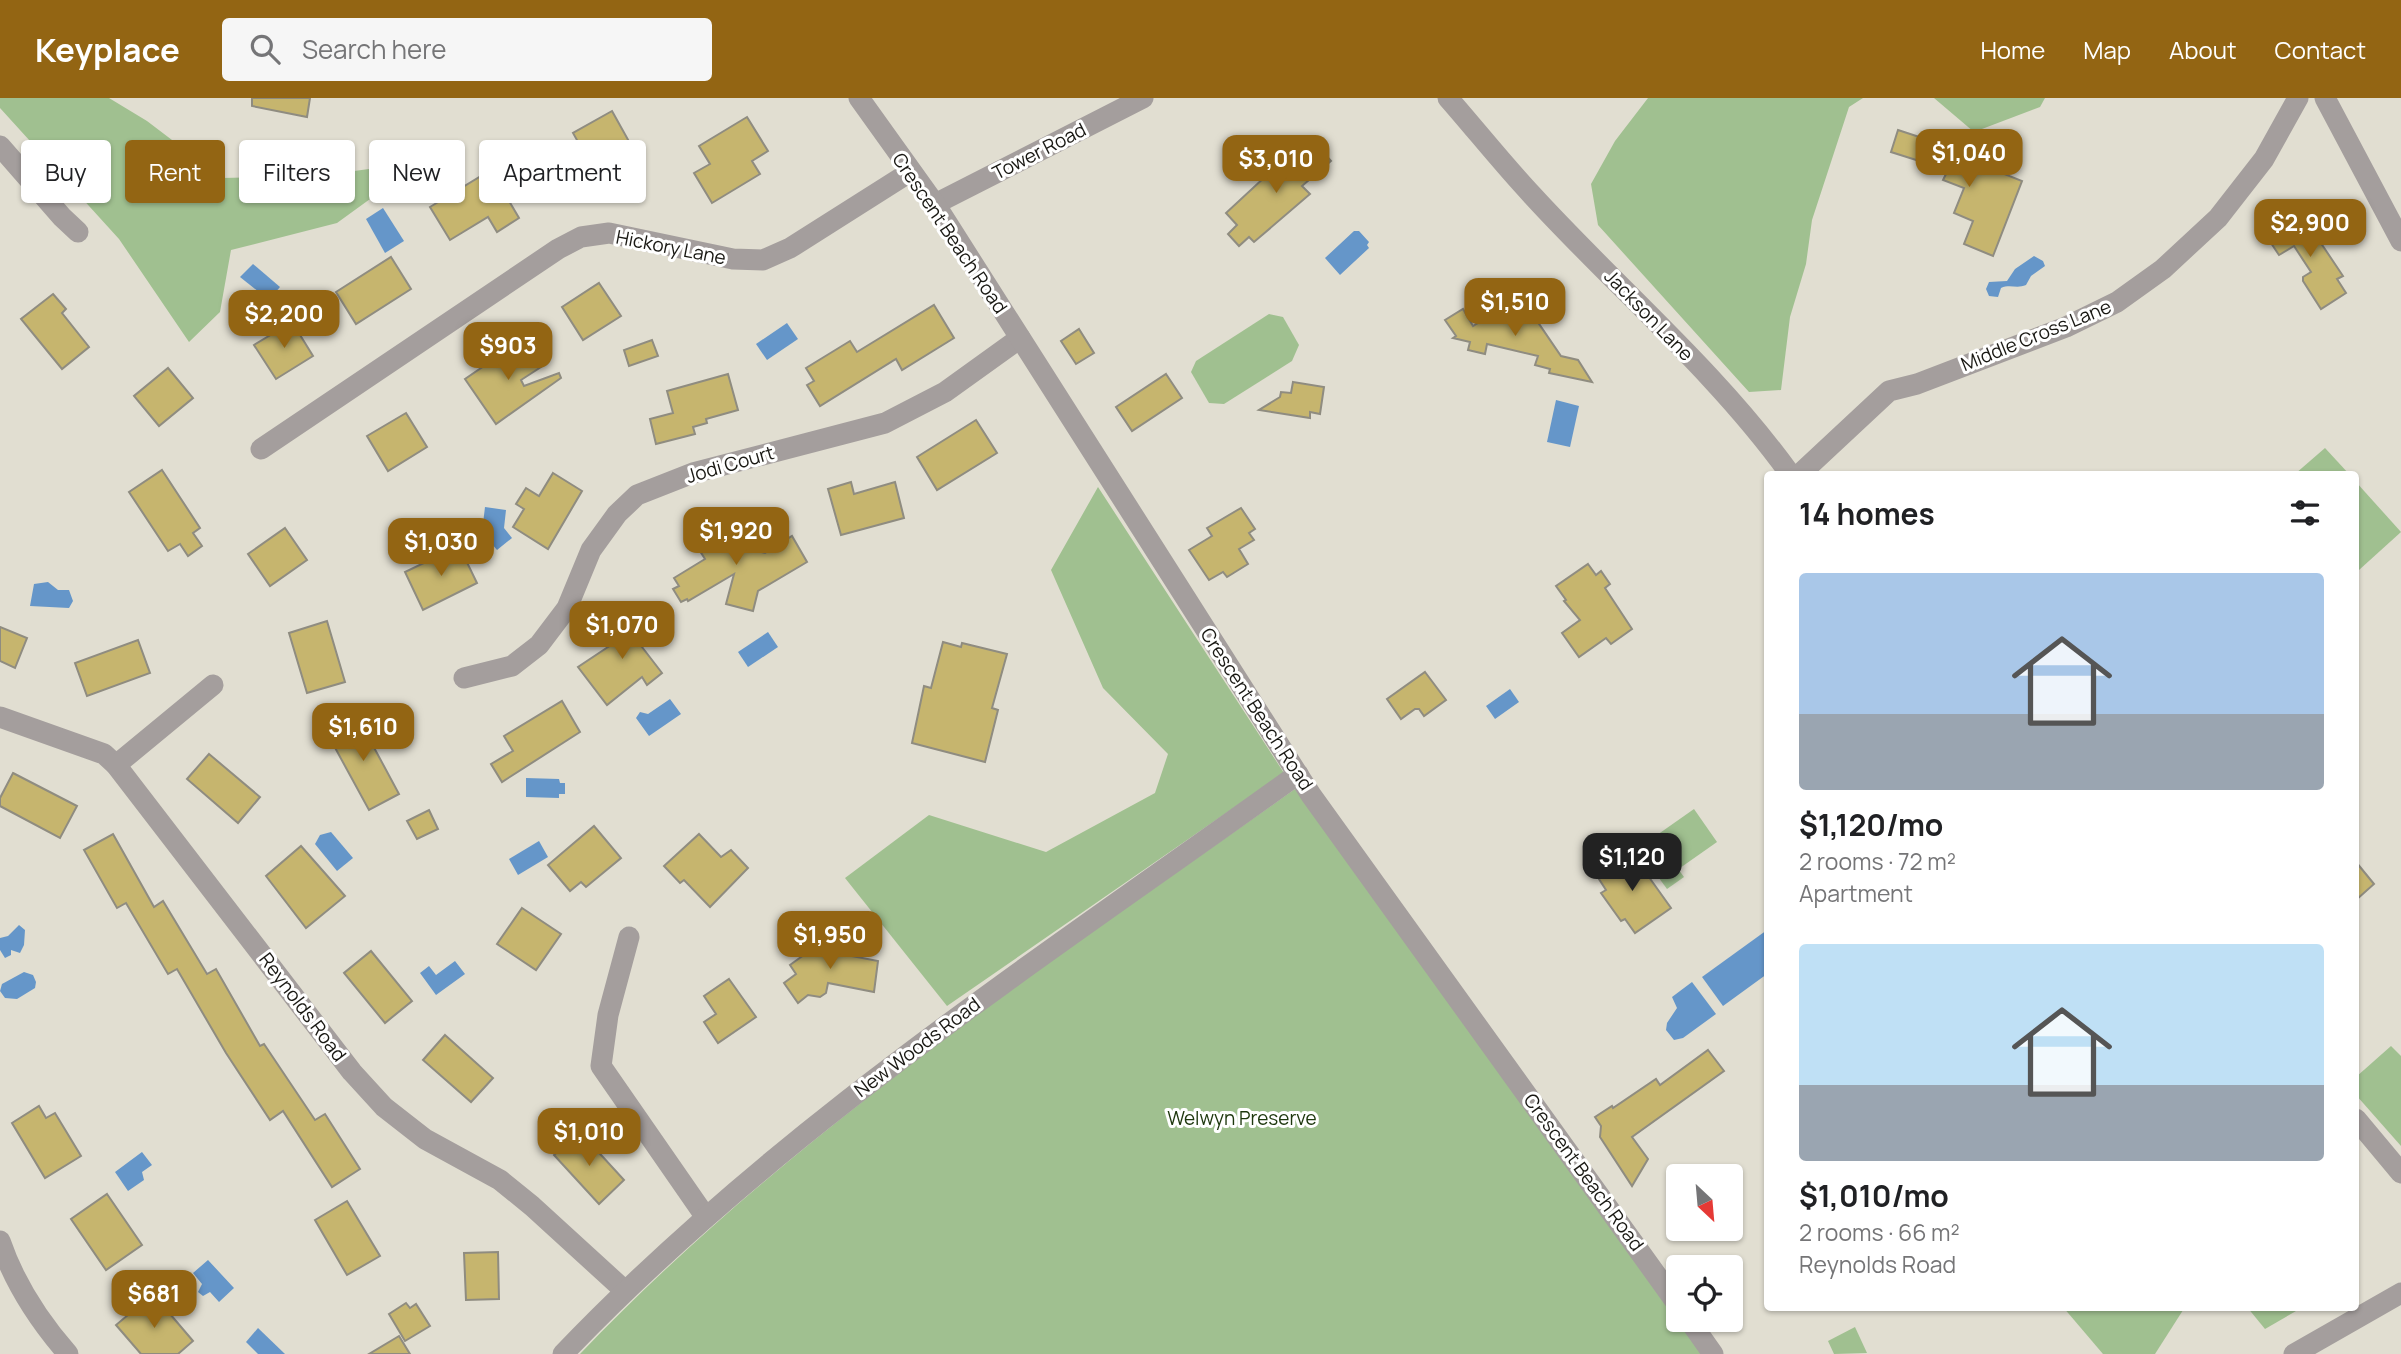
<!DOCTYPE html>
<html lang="en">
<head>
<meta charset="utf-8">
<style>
	:root { --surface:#fff; --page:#f6f6f6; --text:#202124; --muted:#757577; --accent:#936513 }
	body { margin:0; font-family:Manrope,sans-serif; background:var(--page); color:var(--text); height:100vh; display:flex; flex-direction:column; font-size:26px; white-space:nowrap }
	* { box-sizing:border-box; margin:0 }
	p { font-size:23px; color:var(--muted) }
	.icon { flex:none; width:38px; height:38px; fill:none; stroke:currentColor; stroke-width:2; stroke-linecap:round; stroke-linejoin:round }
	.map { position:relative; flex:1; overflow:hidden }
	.details { position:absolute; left:1764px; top:373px; width:595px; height:840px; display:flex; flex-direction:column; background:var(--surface); border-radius:7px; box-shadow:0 2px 5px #0004 }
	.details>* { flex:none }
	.guide { position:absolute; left:21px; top:42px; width:665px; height:63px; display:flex; gap:14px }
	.needle { width:46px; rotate:154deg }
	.buttons { position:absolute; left:1666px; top:1066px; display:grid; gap:14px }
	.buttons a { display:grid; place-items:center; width:77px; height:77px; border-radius:7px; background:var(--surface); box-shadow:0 2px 5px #0004; font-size:35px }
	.price { position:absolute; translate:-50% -60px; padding:0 16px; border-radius:14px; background:var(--accent); color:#fff; font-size:23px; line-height:46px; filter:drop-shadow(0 2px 4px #0008) }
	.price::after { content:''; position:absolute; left:50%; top:42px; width:21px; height:16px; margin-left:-10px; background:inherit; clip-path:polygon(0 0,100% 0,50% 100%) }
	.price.active { background:#222; color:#fff }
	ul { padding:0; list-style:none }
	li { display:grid; align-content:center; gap:14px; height:371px; padding:0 35px }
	li span { display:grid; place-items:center; height:217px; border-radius:7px; color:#555 }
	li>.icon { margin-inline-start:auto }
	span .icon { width:126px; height:126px; fill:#fffc; stroke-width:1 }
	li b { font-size:30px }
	h2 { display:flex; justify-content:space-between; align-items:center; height:84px; padding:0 35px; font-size:30px }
	.chip { padding:0 24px; border-radius:7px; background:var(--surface); box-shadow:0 2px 5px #0004; font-size:24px; line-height:63px }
	.chip.active { background:var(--accent); color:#fff }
	header { display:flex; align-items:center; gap:42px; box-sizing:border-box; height:98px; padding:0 35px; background:var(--accent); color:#fff }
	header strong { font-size:33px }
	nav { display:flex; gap:38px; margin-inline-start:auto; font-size:24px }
	.search { width:490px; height:63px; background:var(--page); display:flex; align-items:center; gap:18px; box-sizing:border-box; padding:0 24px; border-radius:7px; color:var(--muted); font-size:26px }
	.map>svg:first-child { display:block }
	.green { fill:#a0c090 }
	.water { fill:#6596c9 }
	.building { fill:#c6b56e; stroke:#8f8c80; stroke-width:2 }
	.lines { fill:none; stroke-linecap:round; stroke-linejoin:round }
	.minor { stroke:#a49e9d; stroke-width:21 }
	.tertiary { stroke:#a49e9d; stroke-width:21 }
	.labels { text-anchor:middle; stroke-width:6; stroke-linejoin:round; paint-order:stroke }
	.street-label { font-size:19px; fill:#191813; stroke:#fff }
	.park-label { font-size:19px; fill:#1d370d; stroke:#fff }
</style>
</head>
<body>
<header>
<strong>Keyplace</strong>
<div class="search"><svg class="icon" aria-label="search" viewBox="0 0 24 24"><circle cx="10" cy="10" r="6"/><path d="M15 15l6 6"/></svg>Search here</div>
<nav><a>Home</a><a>Map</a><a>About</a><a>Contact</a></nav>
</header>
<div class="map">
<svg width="2401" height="1256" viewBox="0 0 2401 1256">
	<rect width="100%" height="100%" fill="#e1ded1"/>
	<g class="green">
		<polygon points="0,0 109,0 147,23 222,80 317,78 421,64 337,125 231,152 220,214 189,244 119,141 0,10"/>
		<polygon points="1648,0 1863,0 1849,9 1812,122 1806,166 1790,219 1781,292 1749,294 1598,127 1591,86 1615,43"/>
		<polygon points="1934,0 2045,0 2040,9 1974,34"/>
		<polygon points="1269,216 1283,219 1299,247 1292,263 1224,306 1209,305 1191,274 1196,263"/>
		<polygon points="2325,350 2349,376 2295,376"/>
		<polygon points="2356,384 2401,434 2359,472 2356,469"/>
		<polygon points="1098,389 1284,675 947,908 845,780 929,717 1046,754 1155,695 1168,656 1103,590 1051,472"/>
		<path d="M1295,691L1678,1217V1222H1681L1706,1256H580C790,1036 1048,866 1295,691Z"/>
		<polygon points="1694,711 1717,744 1680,770 1657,737"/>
		<polygon points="1654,738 1684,779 1667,791 1637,750"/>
		<polygon points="2391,948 2401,958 2401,1048 2356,997 2356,979"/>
		<polygon points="2063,1209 2185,1209 2155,1256 2103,1256"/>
		<polygon points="2247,1209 2303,1209 2265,1231"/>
		<polygon points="1855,1229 1867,1255 1834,1256 1828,1243"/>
	</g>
	<g class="water">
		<polygon points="383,110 404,143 385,155 366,121"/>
		<polygon points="1354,133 1359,133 1369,144 1367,147 1369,150 1340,177 1325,160"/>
		<path d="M2034,158L2043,163L2045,168L2031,178L2026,187C2017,191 2010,186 2001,190L1998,199L1989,198L1986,191L1989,184L2007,183L2015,171Z"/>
		<polygon points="253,166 280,189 269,202 240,179"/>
		<polygon points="787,225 798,241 767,262 756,246"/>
		<polygon points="1556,302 1579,308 1570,349 1547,344"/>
		<polygon points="485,409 506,412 504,430 512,440 497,452 482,434"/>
		<polygon points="48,484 58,492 69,492 73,503 69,510 30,508 34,486"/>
		<polygon points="768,534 778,549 748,569 738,554"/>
		<polygon points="1510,591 1519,604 1495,621 1486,608"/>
		<polygon points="670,601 681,616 649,638 636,620 640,614 648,616"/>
		<polygon points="526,680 559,681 560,685 565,685 565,696 559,696 559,700 526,699"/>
		<polygon points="331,734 353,760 337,773 315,746 320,737"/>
		<polygon points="539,743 548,759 518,777 509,761"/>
		<polygon points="19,827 25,832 24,847 20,855 11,852 11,857 5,860 0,852 0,840 8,838"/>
		<polygon points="1767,832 1767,876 1723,908 1702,879"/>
		<polygon points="455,863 465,876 436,897 420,875 429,868 436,877"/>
		<polygon points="24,874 33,877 36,884 35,890 17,901 5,900 0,893 2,886"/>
		<polygon points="1692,884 1716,916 1683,940 1674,942 1666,932 1667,925 1677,910 1672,899"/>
		<polygon points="142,1054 152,1067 142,1074 144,1082 128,1093 115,1074"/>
		<polygon points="208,1162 234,1190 219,1204 210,1194 203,1198 198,1194 202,1186 193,1175"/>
		<polygon points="258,1230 285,1256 258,1256 246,1244"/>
	</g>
	<g class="building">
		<polygon points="252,0 310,0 307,19 252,8"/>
		<polygon points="612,13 631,47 592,69 573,35"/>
		<polygon points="747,19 768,53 752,63 760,76 712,105 694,75 710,66 699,48"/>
		<polygon points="1898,32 1944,47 1942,51 2022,83 1993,158 1964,146 1973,123 1954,115 1964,90 1943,82 1948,72 1891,54"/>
		<polygon points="1313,43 1331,63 1302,88 1310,96 1254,144 1249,139 1239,148 1228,136 1237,127 1226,115 1280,65 1284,69"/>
		<polygon points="491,72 519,120 497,134 488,119 450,142 430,109"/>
		<polygon points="2300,114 2343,178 2337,181 2346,195 2321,211 2303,183 2303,179 2311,174 2294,148 2279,157 2265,136"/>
		<polygon points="391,159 411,191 356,226 336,194"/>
		<polygon points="599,185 621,218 583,242 562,209"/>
		<polygon points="53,196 66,211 62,215 89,249 62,271 21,221"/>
		<polygon points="1520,198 1561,258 1578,262 1592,284 1549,275 1550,271 1535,267 1538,258 1487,246 1485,256 1468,252 1470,244 1453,240 1456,238 1445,222 1463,211 1473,228"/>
		<polygon points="934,207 954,240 902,272 896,261 820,308 807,287 814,283 806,270 850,243 857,254"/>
		<polygon points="292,224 313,258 276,281 254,247"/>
		<polygon points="1079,231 1094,255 1076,266 1061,243"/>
		<polygon points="522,242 541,269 521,282 524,288 559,275 561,280 496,326 465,281"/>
		<polygon points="652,242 658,258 629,268 624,252"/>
		<polygon points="168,270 193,300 159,328 134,298"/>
		<polygon points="728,276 738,312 706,321 707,325 693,329 695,336 656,346 650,321 673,315 667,293"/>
		<polygon points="1166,276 1182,300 1132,333 1116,309"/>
		<polygon points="1293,284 1324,289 1320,316 1310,314 1310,320 1259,312 1280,299 1281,294 1291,295"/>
		<polygon points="406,315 427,349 388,373 367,338"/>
		<polygon points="976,322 997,355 937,392 917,359"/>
		<polygon points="162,372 200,430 193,435 202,448 188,458 180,446 168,453 129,394"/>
		<polygon points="553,375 582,393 548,451 513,429 524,411 516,406 526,390 539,398"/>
		<polygon points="851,384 854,396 895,384 904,420 841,437 828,391"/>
		<polygon points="1241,410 1255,431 1249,435 1254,442 1239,451 1248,466 1227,479 1223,474 1209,482 1189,452 1212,438 1207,430"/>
		<polygon points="714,420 729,445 765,455 792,438 807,464 758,493 753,513 726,506 734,476 688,503 687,501 681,504 673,491 679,488 674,480 705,461 689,436"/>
		<polygon points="285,430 307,462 270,488 248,456"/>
		<polygon points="459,448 477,485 423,512 405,474"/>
		<polygon points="1588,466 1596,477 1601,473 1610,486 1605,490 1632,531 1611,546 1606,540 1579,559 1562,535 1580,522 1564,503 1566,502 1556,488"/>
		<polygon points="631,513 653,541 642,549 662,575 647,587 642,579 607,607 578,569 623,539 613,526"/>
		<polygon points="327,523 345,584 307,595 289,535"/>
		<polygon points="0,529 27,540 15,570 0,563"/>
		<polygon points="138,542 150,575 87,598 75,565"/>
		<polygon points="943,544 961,549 962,545 1007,556 992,610 998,612 985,664 912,645 924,588 931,590"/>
		<polygon points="1425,574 1446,602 1424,618 1419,611 1415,611 1401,621 1387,601"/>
		<polygon points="562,603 580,634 502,684 491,666 513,653 504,638"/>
		<polygon points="357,618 399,696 369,712 327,635"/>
		<polygon points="209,656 260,699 238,725 187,681"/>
		<polygon points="13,675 77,708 60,740 0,708 0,700"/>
		<polygon points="429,712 438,731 417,741 407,723"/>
		<polygon points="594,728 621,760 586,789 581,784 570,793 548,767"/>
		<polygon points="113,736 154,809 163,803 207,876 216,871 260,948 264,946 315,1022 325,1016 360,1071 332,1089 283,1013 270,1022 226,955 177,871 168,876 126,805 117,810 84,752"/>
		<polygon points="699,736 721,759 731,752 748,770 710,809 684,782 680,785 664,768"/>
		<polygon points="301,748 345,798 306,830 266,778"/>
		<polygon points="1631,754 1671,810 1635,835 1625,821 1621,823 1601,795 1606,792 1597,778"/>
		<polygon points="2356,764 2374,786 2356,802"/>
		<polygon points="522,810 561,836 536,872 497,846"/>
		<polygon points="833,836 847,857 878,863 874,894 828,885 826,895 820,899 808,897 798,905 784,885 796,876 790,867"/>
		<polygon points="371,853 412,903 385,925 344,875"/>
		<polygon points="729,881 756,919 718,945 704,924 716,916 704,898"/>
		<polygon points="445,937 493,980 471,1004 423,962"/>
		<polygon points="1708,952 1724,973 1632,1039 1648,1061 1632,1088 1600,1039 1601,1028 1595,1019 1612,1008 1613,1010 1656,981 1660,987"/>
		<polygon points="39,1008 46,1020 55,1015 81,1058 45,1080 12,1025"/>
		<polygon points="580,1034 624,1082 599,1106 554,1057"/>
		<polygon points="107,1096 142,1147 106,1172 71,1121"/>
		<polygon points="347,1103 380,1158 347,1177 315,1122"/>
		<polygon points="498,1154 499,1201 466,1202 464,1155"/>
		<polygon points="153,1196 193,1243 178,1256 141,1256 116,1227"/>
		<polygon points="406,1205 410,1210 416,1206 430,1228 405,1243 389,1216"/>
		<polygon points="399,1238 410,1256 369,1256"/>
	</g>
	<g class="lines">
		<g class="minor">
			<path d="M1448,0C1476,32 1503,66 1532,97C1617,190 1716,273 1790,376"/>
			<polyline points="2325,0 2401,143"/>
			<polyline points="0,48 62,119 78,134"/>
			<polyline points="935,106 1143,0"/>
			<polyline points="261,351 558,151 581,139 609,135 733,161 763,162 790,150 910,74"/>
			<polyline points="1800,376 1889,293 1917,286 2066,229 2117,204 2163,171 2218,120 2264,61 2298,0"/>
			<polyline points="464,580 512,568 539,547 567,510 591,452 617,416 637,397 693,375 885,325 945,294 1020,240"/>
			<polyline points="0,619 104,656 116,667 352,974 384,1009 425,1041 500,1082 532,1108 624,1192"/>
			<polyline points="116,667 213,587"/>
			<polyline points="629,839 608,917 601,968 705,1118"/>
			<polyline points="2356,1021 2401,1075"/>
			<path d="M0,1143C14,1184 40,1224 68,1256"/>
			<path d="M563,1256C780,1029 1044,859 1298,676"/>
			<polyline points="2294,1256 2401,1195"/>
		</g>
		<g class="tertiary">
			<polyline points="859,0 935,106 1311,697 1678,1207"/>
			<polyline points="1689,1222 1713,1256"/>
		</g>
	</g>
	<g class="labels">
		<g class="street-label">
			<text transform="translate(1039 53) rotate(-27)" y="7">Tower Road</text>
			<text transform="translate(950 135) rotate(56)" y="7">Crescent Beach Road</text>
			<text transform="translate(671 149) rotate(11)" y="7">Hickory Lane</text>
			<text transform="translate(1649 217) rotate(46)" y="7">Jackson Lane</text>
			<text transform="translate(2036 237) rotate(-22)" y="7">Middle Cross Lane</text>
			<text transform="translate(730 366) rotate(-16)" y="7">Jodi Court</text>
			<text transform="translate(1257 611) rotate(57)" y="7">Crescent Beach Road</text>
			<text transform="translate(303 909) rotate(53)" y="7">Reynolds Road</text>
			<text transform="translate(917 949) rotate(-37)" y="7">New Woods Road</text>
			<text transform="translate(1584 1074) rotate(54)" y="7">Crescent Beach Road</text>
		</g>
		<g class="park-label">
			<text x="1242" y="1027">Welwyn Preserve</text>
		</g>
	</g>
</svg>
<div class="buttons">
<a><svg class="needle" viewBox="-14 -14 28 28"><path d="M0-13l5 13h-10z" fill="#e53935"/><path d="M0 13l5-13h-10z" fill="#757577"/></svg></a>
<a><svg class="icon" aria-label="locate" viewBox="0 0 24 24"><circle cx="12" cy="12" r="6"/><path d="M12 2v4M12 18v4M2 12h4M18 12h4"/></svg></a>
</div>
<b class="price" style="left:1969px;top:91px">$1,040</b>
<b class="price" style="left:1276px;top:97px">$3,010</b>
<b class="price" style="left:2310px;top:161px">$2,900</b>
<b class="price" style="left:1515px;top:240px">$1,510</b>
<b class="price" style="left:284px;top:252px">$2,200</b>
<b class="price" style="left:508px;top:284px">$903</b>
<b class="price" style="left:736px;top:469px">$1,920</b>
<b class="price" style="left:441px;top:480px">$1,030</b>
<b class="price" style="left:622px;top:563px">$1,070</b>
<b class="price" style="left:363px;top:665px">$1,610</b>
<b class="price active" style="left:1632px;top:795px">$1,120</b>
<b class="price" style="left:830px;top:873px">$1,950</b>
<b class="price" style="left:589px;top:1070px">$1,010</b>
<b class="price" style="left:154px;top:1232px">$681</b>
<div class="guide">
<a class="chip">Buy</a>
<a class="chip active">Rent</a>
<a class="chip">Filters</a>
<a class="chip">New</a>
<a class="chip">Apartment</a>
</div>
<section class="details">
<h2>14 homes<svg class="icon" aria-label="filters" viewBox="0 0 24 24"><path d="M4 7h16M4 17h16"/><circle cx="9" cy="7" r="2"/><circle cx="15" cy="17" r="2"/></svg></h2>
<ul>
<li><span style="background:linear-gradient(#a9c7e8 65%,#9aa5b1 0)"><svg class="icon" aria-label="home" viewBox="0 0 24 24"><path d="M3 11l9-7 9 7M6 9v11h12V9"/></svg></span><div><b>$1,120/mo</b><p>2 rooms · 72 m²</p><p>Apartment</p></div></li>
<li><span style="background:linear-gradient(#bfe0f5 65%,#9aa5b1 0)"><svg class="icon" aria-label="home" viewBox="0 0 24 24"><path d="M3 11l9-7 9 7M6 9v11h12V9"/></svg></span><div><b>$1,010/mo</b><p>2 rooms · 66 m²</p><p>Reynolds Road</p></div></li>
</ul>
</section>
</div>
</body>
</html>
